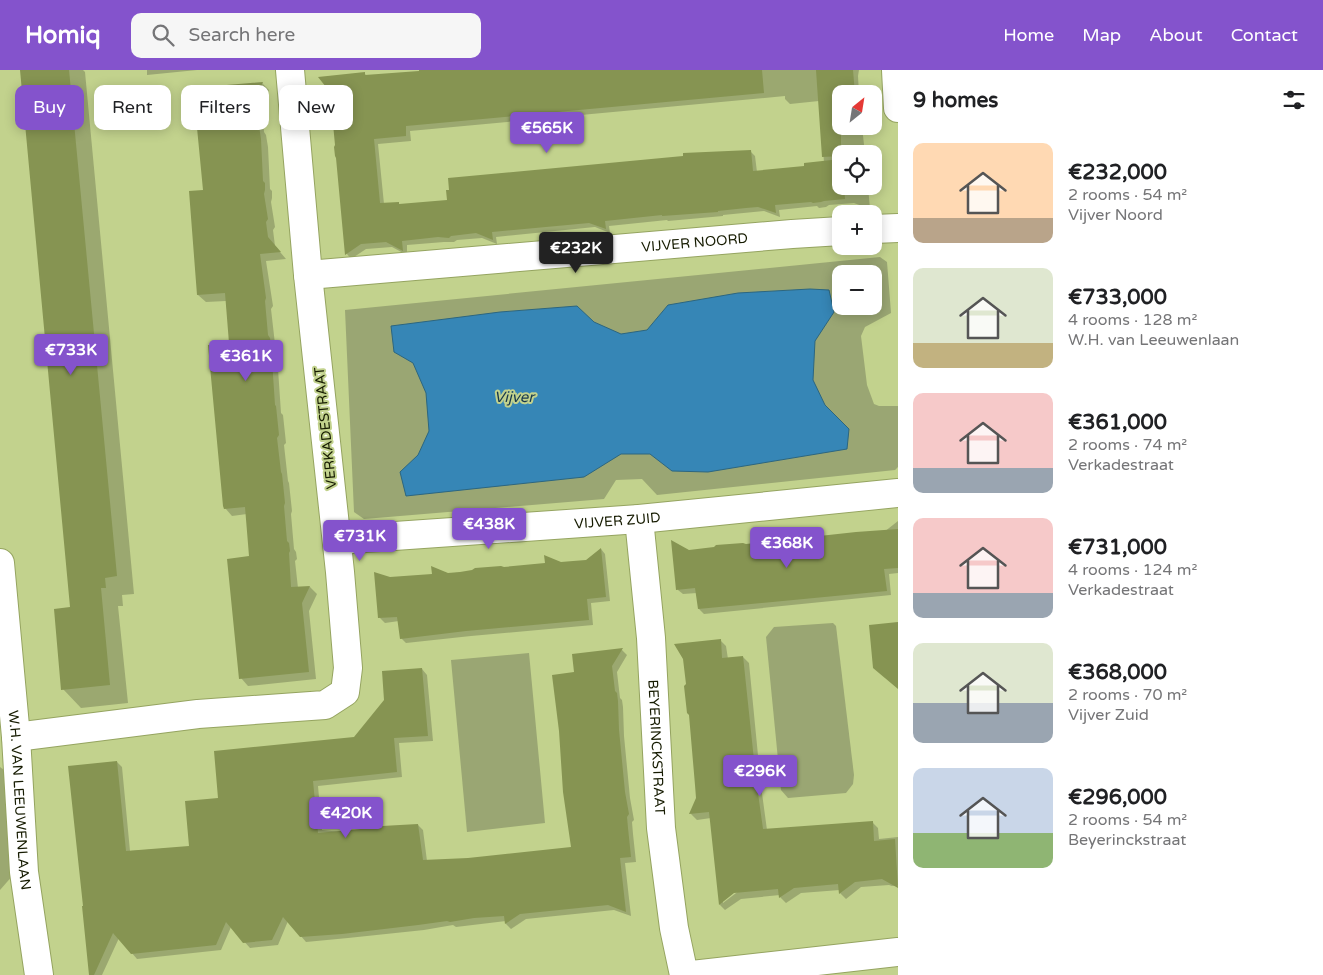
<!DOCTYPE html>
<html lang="en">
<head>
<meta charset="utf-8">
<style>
	:root { --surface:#fff; --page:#f6f6f6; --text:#202124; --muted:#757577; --accent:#8453cc }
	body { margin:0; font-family:"Varela Round",sans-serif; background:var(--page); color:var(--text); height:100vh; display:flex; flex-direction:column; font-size:19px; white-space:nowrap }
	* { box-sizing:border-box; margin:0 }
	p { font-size:16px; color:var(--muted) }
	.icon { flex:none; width:28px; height:28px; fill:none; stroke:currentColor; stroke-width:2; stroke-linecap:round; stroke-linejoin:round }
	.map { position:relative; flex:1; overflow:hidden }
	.panel { display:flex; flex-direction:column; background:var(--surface); width:425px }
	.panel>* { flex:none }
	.top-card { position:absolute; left:15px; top:15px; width:475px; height:45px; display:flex; gap:10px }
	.needle { width:32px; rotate:30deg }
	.fabs { position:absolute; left:832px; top:15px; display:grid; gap:10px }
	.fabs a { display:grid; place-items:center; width:50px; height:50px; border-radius:10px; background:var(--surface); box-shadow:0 2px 12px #0003; font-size:25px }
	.price { position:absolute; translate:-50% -42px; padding:0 11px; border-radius:5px; background:var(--accent); color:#fff; font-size:16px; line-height:32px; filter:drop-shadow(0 1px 2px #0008) }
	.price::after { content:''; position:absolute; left:50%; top:30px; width:15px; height:11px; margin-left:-8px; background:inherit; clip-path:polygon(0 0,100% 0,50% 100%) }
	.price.active { background:#222; color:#fff }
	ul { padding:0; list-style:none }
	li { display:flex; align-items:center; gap:15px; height:125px; padding:0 15px }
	li span { display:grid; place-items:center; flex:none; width:140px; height:100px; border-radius:10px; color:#555 }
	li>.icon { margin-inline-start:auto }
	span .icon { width:60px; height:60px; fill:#fffc; stroke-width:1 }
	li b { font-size:21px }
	h2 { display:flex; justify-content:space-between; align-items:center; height:60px; padding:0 15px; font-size:21px }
	.chip { padding:0 18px; border-radius:10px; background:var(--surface); box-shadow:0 2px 12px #0003; font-size:18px; line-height:45px }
	.chip.active { background:var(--accent); color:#fff }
	header { display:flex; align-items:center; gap:30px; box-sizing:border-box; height:70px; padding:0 25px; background:var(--accent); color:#fff }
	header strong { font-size:24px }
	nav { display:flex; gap:28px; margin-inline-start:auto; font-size:18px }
	.search { width:350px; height:45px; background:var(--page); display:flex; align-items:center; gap:12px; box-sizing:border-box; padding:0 18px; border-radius:10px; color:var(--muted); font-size:19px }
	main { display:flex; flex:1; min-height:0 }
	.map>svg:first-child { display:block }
	.green { fill:#9aa673; fill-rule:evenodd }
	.water { fill:#3686b6; stroke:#2c6680 }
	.shadow { fill:#0003; fill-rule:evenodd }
	.building { fill:#869452 }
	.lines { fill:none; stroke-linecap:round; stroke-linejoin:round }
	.minor-casing { stroke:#95a460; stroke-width:30 }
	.minor { stroke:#fff; stroke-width:28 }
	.labels { text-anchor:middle; stroke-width:4; stroke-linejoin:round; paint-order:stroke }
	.street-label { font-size:14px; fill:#161b01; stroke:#c2d28d }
	.water-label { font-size:15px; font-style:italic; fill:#15374d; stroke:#c2d28d }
</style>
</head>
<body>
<header>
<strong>Homiq</strong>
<div class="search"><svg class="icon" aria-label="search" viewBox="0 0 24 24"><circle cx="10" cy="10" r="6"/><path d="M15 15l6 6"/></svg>Search here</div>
<nav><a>Home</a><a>Map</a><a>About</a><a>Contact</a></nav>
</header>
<main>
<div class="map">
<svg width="898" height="905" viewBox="0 0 898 905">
	<rect width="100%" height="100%" fill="#c2d28d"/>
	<g class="green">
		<polygon points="147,0 197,0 147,5"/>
		<path d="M880,187L887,192L891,243L865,257L861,266L867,315L874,334L879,336H898V397L895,400L657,425L642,409L616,410L604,429L364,449L354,442L345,240ZM841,204H874V236H841Z"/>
		<polygon points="833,553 836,556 854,705 853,714 846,723 788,728 781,720 766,567 774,557"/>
		<polygon points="529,583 545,753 467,762 451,590"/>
	</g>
	<polygon class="water" points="810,219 829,220 834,242 815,271 813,310 825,335 849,359 847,379 708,402 672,401 650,384 621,384 584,407 406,426 400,402 418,385 429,361 426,323 413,293 394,282 391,256 500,242 577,236 594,252 621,264 647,260 668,235 738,223"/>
	<g class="shadow">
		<polygon points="21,0 83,0 85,2 134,524 122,525 123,536 118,536 128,633 81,638 63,619 71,538"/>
		<path d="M420,0H859L858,6L859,24H841V56H862L865,84H841V116H868L870,139L854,133L829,135L826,137L819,138L817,136L779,140L780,147L764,141L723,145V146L668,151L667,150L609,156L610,163L595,157L496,167L497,174L482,168L457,170L454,172H444L407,175V185L392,177L366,179L351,189L347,184L338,87L364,3L367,6L420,2ZM785,26V29L790,34L819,31L824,92L805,97L757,102L755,86L750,81L448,131L400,135L398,133L384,134L378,74L411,71L410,61Z"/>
		<polygon points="262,13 269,20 262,37 264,62 266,65 268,77 270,119 272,121 272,128 271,132 275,157 273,160 275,176 286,189 266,191 273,236 271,239 275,274 277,276 277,284 281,343 283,345 286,373 284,375 288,411 289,413 292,441 291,444 294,479 296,482 297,489 295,491 298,518 310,517 317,524 309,541 316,609 248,616 241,608 251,487 247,444 232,446 225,438 231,274 226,231 206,232 198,225 205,121 218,36"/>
		<polygon points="898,451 898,503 889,504 891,525 704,544 699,539 697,523 683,524 678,520 688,481 884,462"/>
		<polygon points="601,479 605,484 610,531 591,533 593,555 471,566 406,573 401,568 399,551 385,553 380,548 390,509 586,491"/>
		<path d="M720,570L726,576L728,589L743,587L749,593L761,716L767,760L872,752L878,758L879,769L898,767V815L892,816L889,815L861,817L846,829L840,823V820L801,823L786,833L780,827V825L741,829L725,840L720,835L711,748L697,750L691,744L698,728ZM738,818L740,820L723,833V830Z"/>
		<polygon points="622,580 627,585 617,602 620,628 622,630 623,637 624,666 630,728 634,750 632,752 633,764 636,792 625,793 631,846 614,840 526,849 511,859 506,854 506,851 456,857 453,855 424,860 348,868 306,872 288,851 278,875 250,878 231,857 221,880 137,889 119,868 102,905 90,905 117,692 122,697 130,781 190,777 219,729 354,668 422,599 427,605 433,671 399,673 402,707 318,716 322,760 341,762 418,755 423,760 427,791 471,789 573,778 575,603 573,585"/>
		<polygon points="0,697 4,700 14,804 0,820"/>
	</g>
	<g class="building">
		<polygon points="20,0 69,0 117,506 105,508 106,518 101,518 110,615 61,620 54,539 70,537"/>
		<polygon points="419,0 762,0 764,23 406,56 406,66 374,69 380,133 399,132 399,134 447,130 446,120 449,120 448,108 683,86 683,83 751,80 753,101 804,96 804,93 841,89 841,116 844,116 845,129 824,131 821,132 813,133 811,132 775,135 776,143 758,137 746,138 718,141 718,142 662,146 662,145 605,151 606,159 589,153 492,162 493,170 476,163 451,166 449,168 438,167 402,171 403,181 386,172 361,174 345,185 336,88 335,86 334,77 335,75 330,22 318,7 365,2 365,5 419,1"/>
		<polygon points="816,0 853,0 855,24 841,24 841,86 822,87"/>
		<polygon points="263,12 255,29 257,54 259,56 261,69 263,111 265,113 265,120 264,124 268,149 266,152 268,167 281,182 260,184 266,228 265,231 268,265 270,268 271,275 275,335 276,336 279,365 277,368 281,402 282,404 285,433 284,436 287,471 289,473 290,481 289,483 291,517 310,516 302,533 309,602 239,609 227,489 249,486 245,437 224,439 223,436 208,275 229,273 225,223 197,225 189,121 203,120 195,37 216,35 215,16"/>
		<polygon points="898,459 898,498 884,499 887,521 698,539 695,518 676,520 671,470 689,480 714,477 716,475 743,473 746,474 856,462"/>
		<polygon points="601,478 606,527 587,529 589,550 466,561 400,569 397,547 378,548 374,502 390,507 432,504 431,496 448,503 460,502 472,500 475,498 501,496 504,497 545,493 544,485 561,492 573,491 586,490"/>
		<polygon points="898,552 898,619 873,598 869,555"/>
		<polygon points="721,569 722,588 743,586 756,709 763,759 873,751 874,771 895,769 898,818 882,809 855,812 839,824 838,814 794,818 779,828 778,819 734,823 719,835 709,742 689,744 696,728 695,715 689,645 687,643 684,616 686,614 683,589 674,574"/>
		<polygon points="623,578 612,596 615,621 617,623 618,631 619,660 625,722 629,744 627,747 628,758 631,787 620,788 626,842 608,835 520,844 505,854 504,846 474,848 450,852 447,851 418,855 342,864 300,867 283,847 272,870 243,873 226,852 216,875 131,884 113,863 94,905 89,905 82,836 83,836 68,696 117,691 126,781 189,776 185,731 218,728 214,681 354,667 384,630 382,601 422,598 428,666 394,668 397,702 313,711 318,763 382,757 382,756 418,754 423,790 468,788 571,777 563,722 559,661 552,605 574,602 572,584"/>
	</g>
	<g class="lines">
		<g class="minor-casing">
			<g id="minor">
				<polyline points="896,0 898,38"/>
				<polyline points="874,159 898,158"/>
				<path id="s1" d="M308,205L792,164L841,161"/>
				<path id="s2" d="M639,449L651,568L661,758L674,858L684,905"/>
				<path id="s3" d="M337,470L639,449L898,423"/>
				<path id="s4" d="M0,493L16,667L24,802L39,905"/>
				<polyline points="16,667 198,644 325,635 345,622 348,598 340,502 308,205 290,0"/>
				<polyline points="692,905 898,882"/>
			</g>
		</g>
		<use href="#minor" class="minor"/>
	</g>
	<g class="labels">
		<g class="street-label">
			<text dy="5" stroke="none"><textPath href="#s1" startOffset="388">VIJVER NOORD</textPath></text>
			<text transform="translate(325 358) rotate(-96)" y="5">VERKADESTRAAT</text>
			<text dy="5" stroke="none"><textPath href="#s3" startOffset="281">VIJVER ZUID</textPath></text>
			<text dy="5" stroke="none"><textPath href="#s2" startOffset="229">BEYERINCKSTRAAT</textPath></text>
			<text dy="5" stroke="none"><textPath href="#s4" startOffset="238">W.H. VAN LEEUWENLAAN</textPath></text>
		</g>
		<g class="water-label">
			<text x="514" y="332">Vijver</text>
		</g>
	</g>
</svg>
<div class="fabs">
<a><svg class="needle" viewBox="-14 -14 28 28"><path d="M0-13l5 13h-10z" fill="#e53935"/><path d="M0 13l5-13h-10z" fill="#757577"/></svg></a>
<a><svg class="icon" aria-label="locate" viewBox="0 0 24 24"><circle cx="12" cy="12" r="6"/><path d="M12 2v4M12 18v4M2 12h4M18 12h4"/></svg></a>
<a>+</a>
<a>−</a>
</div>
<b class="price" style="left:547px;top:84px">€565K</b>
<b class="price active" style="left:576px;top:204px">€232K</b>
<b class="price" style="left:71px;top:306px">€733K</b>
<b class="price" style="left:246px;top:312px">€361K</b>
<b class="price" style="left:489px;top:480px">€438K</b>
<b class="price" style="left:360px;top:492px">€731K</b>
<b class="price" style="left:787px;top:499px">€368K</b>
<b class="price" style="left:760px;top:727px">€296K</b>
<b class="price" style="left:346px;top:769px">€420K</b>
<div class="top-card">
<a class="chip active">Buy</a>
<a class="chip">Rent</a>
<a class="chip">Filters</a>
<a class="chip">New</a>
</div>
</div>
<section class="panel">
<h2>9 homes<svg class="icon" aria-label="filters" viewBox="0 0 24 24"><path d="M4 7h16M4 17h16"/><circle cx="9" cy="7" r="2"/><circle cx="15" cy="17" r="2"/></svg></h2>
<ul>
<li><span style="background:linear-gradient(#ffd9b3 75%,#b9a48a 0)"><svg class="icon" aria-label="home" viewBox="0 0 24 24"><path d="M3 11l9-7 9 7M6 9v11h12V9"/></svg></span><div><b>€232,000</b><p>2 rooms · 54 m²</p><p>Vijver Noord</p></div></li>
<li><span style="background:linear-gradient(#dfe7d0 75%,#c2b280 0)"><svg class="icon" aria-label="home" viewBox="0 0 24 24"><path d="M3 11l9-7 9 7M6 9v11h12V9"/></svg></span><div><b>€733,000</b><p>4 rooms · 128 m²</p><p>W.H. van Leeuwenlaan</p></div></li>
<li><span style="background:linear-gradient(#f6c9c9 75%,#9aa5b1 0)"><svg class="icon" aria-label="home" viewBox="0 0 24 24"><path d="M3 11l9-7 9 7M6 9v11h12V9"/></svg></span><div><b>€361,000</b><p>2 rooms · 74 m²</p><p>Verkadestraat</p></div></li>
<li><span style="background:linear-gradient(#f6c9c9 75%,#9aa5b1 0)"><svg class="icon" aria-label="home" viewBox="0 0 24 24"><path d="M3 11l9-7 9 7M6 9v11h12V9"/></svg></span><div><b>€731,000</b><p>4 rooms · 124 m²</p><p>Verkadestraat</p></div></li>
<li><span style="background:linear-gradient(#dfe7d0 60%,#9aa5b1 0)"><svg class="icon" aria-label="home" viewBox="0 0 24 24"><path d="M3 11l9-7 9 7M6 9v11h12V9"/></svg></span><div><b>€368,000</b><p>2 rooms · 70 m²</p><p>Vijver Zuid</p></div></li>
<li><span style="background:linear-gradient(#c9d6e8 65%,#8fb573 0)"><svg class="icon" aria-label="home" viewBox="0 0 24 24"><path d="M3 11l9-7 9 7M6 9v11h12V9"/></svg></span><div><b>€296,000</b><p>2 rooms · 54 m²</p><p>Beyerinckstraat</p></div></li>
</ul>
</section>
</main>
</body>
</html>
